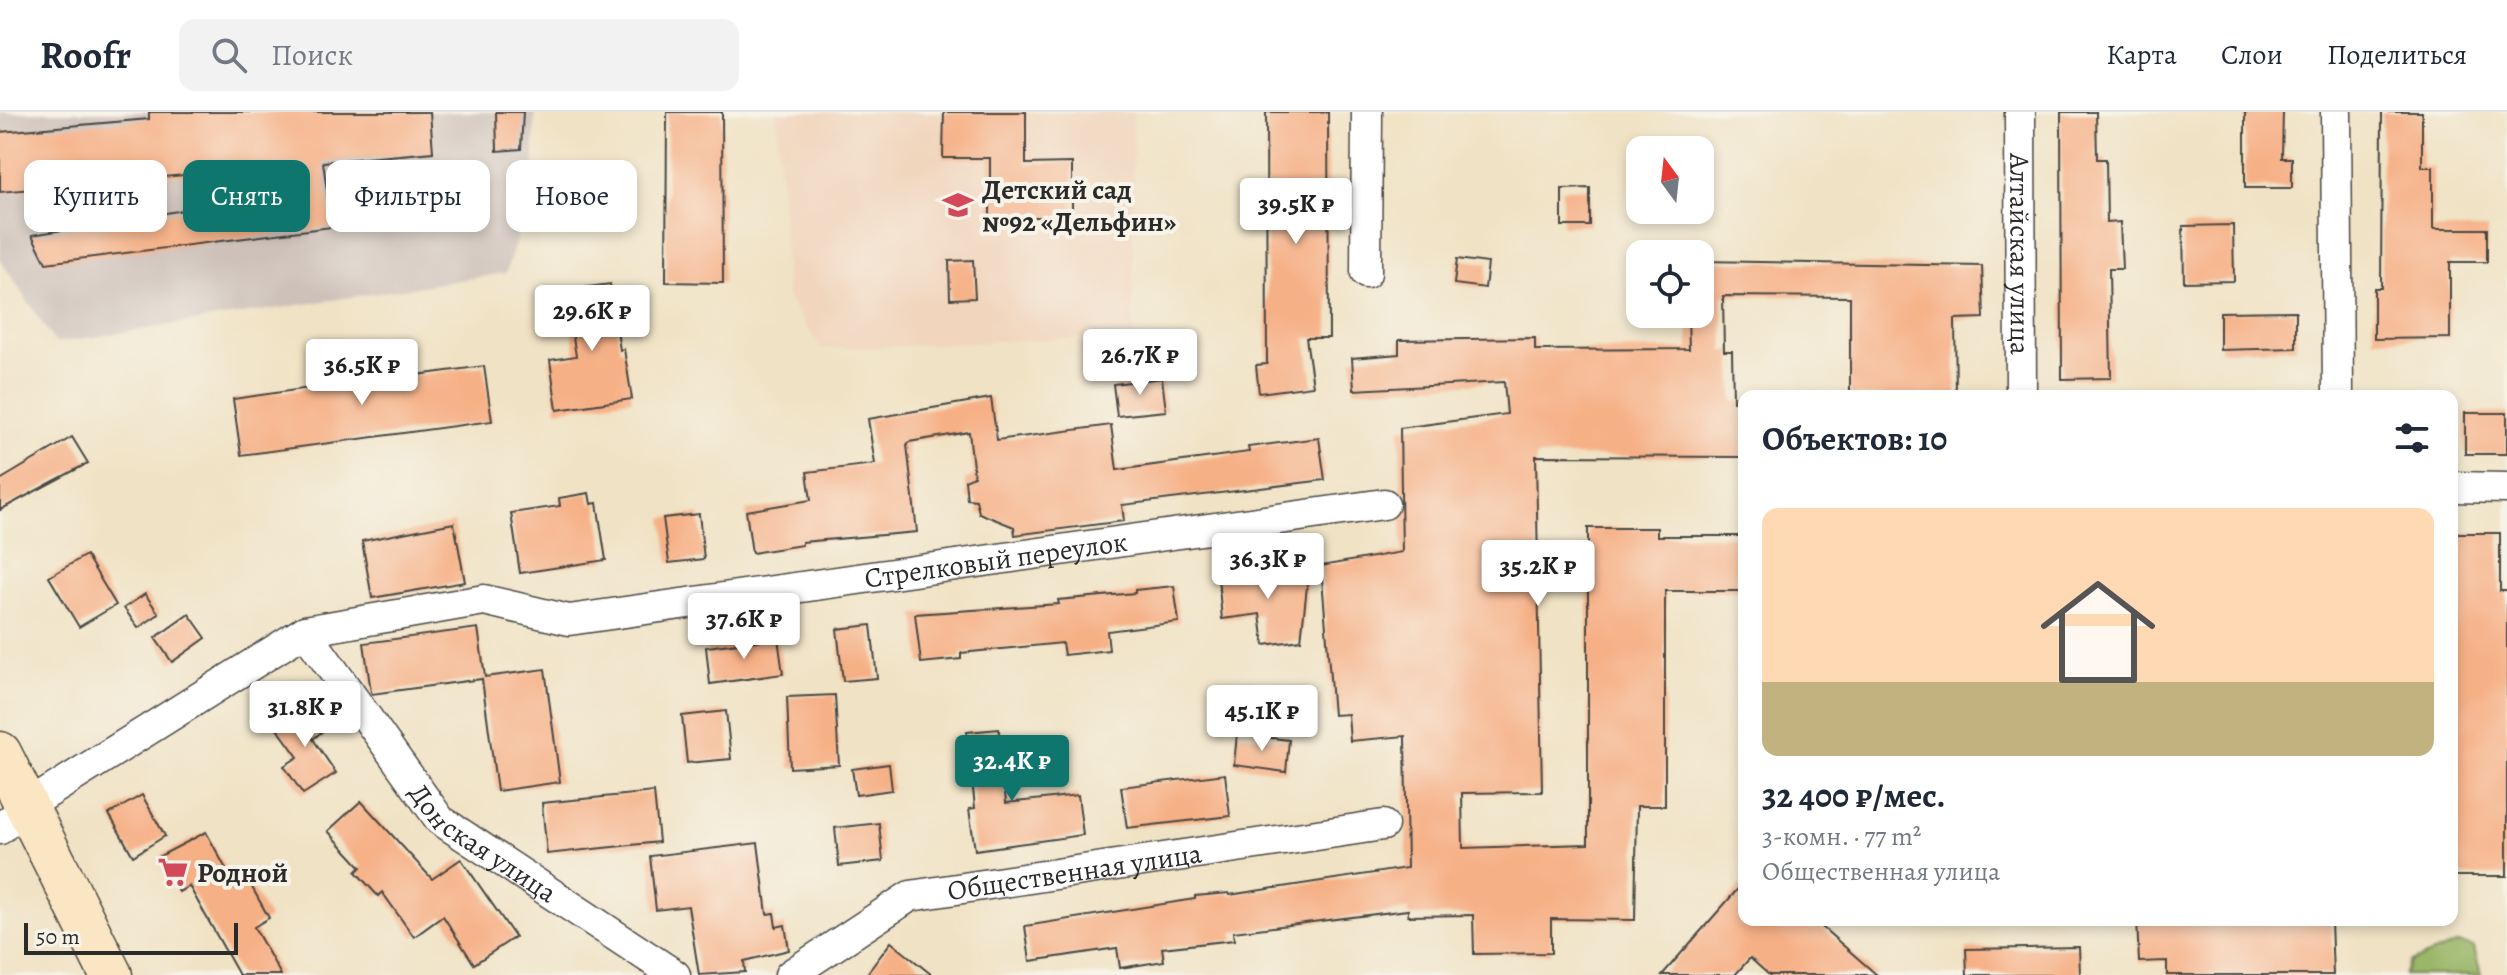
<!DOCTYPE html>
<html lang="ru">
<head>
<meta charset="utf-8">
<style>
	:root { --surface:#fff; --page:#f2f2f3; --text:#1f2937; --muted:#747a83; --line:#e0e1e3; --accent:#0f766e }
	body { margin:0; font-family:Alegreya,serif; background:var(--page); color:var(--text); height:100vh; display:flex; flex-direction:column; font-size:30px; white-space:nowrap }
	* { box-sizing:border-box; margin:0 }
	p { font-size:26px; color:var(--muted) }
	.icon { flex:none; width:44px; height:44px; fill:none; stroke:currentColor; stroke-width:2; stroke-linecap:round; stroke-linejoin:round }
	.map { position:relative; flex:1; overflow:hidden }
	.sheet { position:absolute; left:1738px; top:278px; width:720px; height:536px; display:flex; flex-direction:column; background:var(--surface); border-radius:16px; box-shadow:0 4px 12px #0003 }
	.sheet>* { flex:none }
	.hud { position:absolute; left:24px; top:48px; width:760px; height:72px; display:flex; gap:16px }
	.needle { width:52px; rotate:345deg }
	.controls { position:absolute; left:1626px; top:24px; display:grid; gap:16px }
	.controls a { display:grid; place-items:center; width:88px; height:88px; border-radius:16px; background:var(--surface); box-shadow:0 4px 12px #0003; font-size:40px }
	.scale { position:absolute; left:24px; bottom:20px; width:214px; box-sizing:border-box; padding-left:8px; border:4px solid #2b2b2b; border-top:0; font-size:22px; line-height:28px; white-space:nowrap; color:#2b2b2b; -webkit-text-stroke:6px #f7f3e8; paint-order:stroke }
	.price { position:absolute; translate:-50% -68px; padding:0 18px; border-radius:8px; background:#fff; color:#222; font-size:26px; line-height:52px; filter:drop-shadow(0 2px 4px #0008) }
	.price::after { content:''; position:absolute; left:50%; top:48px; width:24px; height:18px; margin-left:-12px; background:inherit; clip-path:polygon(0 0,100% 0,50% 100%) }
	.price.on { background:var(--accent); color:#fff }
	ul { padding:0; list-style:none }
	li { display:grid; align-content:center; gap:16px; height:424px; padding:0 24px }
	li+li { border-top:2px solid var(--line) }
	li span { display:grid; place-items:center; height:248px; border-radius:16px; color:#555 }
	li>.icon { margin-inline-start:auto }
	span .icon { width:144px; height:144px; fill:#fffc; stroke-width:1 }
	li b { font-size:34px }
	h2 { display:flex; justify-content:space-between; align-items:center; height:96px; padding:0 24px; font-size:34px }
	.pill { padding:0 28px; border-radius:16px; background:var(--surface); box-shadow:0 4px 12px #0003; font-size:28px; line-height:72px }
	.pill.on { background:var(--accent); color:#fff }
	header { display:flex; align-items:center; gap:48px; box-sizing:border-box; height:112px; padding:0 40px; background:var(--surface); border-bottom:2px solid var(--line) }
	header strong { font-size:38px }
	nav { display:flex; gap:44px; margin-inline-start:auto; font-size:28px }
	.search { width:560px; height:72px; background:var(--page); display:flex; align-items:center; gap:20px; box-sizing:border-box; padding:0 28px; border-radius:16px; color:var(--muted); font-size:30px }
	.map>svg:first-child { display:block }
	.built { fill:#f1d5bd }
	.industrial { fill:#cec1ba }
	.forest { fill:#9ab667; stroke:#627049; stroke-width:2 }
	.building { fill:#f6b086 }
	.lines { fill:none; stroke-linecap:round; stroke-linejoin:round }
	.minor-casing { stroke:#494642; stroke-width:33 }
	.secondary-casing { stroke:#494642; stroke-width:45 }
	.minor { stroke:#fff; stroke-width:30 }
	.secondary { stroke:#fbe6c3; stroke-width:42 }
	.labels { text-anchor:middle; stroke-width:8; stroke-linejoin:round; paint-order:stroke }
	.poi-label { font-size:28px; font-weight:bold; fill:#2b2b2b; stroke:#f7f3e8; text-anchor:start }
	.street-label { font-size:28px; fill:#2b2b2b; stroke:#f7f3e8 }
</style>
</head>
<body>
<header>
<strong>Roofr</strong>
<div class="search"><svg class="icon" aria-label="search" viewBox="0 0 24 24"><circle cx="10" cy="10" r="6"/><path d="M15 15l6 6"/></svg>Поиск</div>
<nav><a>Карта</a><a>Слои</a><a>Поделиться</a></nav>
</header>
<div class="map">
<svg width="2507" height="863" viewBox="0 0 2507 863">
	<rect width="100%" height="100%" fill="#f7f3e8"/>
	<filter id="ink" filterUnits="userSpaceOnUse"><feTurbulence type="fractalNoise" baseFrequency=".0125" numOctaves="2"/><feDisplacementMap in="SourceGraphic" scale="16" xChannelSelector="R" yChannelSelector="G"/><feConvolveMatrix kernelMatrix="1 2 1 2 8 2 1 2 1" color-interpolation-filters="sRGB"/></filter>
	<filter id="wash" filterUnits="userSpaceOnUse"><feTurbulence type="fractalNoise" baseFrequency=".006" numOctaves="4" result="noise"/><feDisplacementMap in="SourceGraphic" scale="32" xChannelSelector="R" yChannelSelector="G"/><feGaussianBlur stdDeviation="1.8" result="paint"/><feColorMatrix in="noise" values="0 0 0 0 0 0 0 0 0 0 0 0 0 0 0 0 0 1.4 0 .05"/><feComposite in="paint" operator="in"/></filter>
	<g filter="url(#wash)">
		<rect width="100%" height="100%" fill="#f0e2c4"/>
		<polygon class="built" points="777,0 1133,0 1133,224 822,237 787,185"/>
		<polygon class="industrial" points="0,0 535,0 533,72 506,161 55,231 0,147"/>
		<polygon class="forest" points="2458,831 2474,835 2481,863 2404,863 2410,850"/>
		<g id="blocks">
			<g class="building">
				<polygon points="149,0 430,0 433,40 323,50 332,115 46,151 32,123 221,92 217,60 0,80 0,20 149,7"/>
				<polygon points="496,0 523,0 521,37 497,39"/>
				<polygon points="667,0 722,0 723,171 666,170"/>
				<polygon points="944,0 1026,0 1026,52 1072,51 1072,105 990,105 990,46 943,46"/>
				<polygon points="1266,0 1328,0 1329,226 1306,226 1313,274 1259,281 1256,253 1267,252"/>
				<polygon points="2061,0 2096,0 2097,47 2106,47 2107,111 2120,110 2122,157 2109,157 2111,266 2062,267"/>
				<polygon points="2245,0 2283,0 2282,46 2292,46 2292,76 2245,76"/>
				<polygon points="2382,0 2422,0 2422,55 2433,55 2433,117 2487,117 2487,150 2450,150 2450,226 2374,227 2374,176 2381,176"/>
				<polygon points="1590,76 1590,114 1562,114 1562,77"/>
				<polygon points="2233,113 2234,169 2184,170 2183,114"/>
				<polygon points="1457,147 1488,151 1485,176 1454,172"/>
				<polygon points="973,148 975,186 950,187 949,149"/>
				<polygon points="1700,149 1982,154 1984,206 1955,207 1956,284 1850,284 1850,185 1723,184 1724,239 1732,239 1733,289 1744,289 1744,345 1536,344 1542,680 1462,681 1463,736 1588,732 1588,416 1657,416 1657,424 1744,424 1744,479 1665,479 1665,694 1637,694 1635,808 1551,807 1551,841 1474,842 1473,803 1408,804 1408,798 1233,820 1234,828 1162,836 1164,849 1120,856 1117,836 1030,849 1025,814 1195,787 1195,784 1229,781 1229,783 1407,756 1405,624 1350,629 1348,602 1333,603 1321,454 1402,440 1400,316 1507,302 1504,270 1354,278 1352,246 1399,242 1399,228 1535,226 1535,238 1689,237 1688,202 1700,202"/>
				<polygon points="610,172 620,238 624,237 632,287 557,298 550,248 576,244 565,178"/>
				<polygon points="2296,199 2296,236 2220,238 2220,200"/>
				<polygon points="371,249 372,255 400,252 401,265 484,254 492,309 241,343 233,287 317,275 315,262 342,259 341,252"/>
				<polygon points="1162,266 1166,299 1117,304 1113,272"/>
				<polygon points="991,286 997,328 1111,313 1117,358 1249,340 1248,335 1319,326 1325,368 1122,393 1124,409 1015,423 1014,415 979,401 976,388 967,387 965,368 974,364 969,320 909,330 907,333 917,420 802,430 802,433 752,441 746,399 811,388 807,360 875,352 868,307"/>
				<rect x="2465" y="301" width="42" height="41"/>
				<polygon points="72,325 88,351 0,398 0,368"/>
				<polygon points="589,381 591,392 597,391 606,448 520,461 511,401 560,394 559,386"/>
				<polygon points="699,402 704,447 669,451 663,406"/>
				<polygon points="454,411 465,470 372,486 362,429"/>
				<polygon points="2452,421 2500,421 2500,479 2507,479 2507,764 2452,764"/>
				<polygon points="86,443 116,493 79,515 49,465"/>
				<polygon points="1304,454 1304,456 1309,456 1301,528 1264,533 1260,502 1222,507 1218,465"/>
				<polygon points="1174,474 1179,510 1107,519 1109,538 1064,543 1062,531 961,541 961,547 921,551 915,502 1059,492 1058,488 1135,481 1135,478"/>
				<polygon points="145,482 159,502 138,516 124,496"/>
				<polygon points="189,502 206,526 172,550 155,526"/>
				<polygon points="871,513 877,566 843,569 837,517"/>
				<polygon points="478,516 485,565 545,557 560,670 497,679 482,567 372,582 371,580 364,531"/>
				<polygon points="778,526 783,562 710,572 706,535"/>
				<polygon points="835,583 839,653 790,656 787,585"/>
				<polygon points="304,590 324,618 313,627 336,661 303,682 284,654 298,645 274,612"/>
				<polygon points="726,599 731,647 687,651 682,604"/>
				<polygon points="999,617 1006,691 1078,683 1083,723 975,738 969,697 975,696 967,620"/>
				<polygon points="1237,622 1289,628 1286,660 1234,653"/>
				<polygon points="889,652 892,678 856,683 852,657"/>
				<polygon points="1225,662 1230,704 1127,716 1121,675"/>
				<polygon points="654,680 659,730 547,742 542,691"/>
				<polygon points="142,683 165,724 133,744 109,702"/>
				<polygon points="361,689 432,767 461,747 515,825 474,852 443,804 414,825 382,780 378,784 356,760 361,755 328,719"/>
				<polygon points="879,711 883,749 839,754 835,716"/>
				<polygon points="206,720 237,777 249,770 269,806 254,815 281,863 239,863 189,774 179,780 160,744"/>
				<polygon points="758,731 767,802 774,801 776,815 785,813 789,838 744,849 745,860 699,863 688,794 656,798 650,744"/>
				<polygon points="1744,770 1744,808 1814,808 1877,863 1769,863 1750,846 1735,863 1662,863"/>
				<polygon points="2137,808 2331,810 2333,863 2167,863 2167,849 2139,850"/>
				<polygon points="891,830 932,863 866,863"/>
				<polygon points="2079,835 2080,863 1967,863 1966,837"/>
			</g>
		</g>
	</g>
	<g filter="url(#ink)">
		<use href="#blocks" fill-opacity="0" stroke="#494642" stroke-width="2"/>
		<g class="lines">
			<g class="minor-casing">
				<g id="minor">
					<path id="s1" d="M2020,0L2021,284"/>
					<polyline points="2336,0 2338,284"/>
					<polyline points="1366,161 1367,0"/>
					<polyline points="2452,375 2507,376"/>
					<path id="s2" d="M305,519L440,708L675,863"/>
					<path id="s3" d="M0,717L27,694L305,519L484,488L569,508L1384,392"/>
					<path id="s4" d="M790,863L910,784L1383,713"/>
				</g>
			</g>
			<g class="secondary-casing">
				<polyline id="secondary" points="0,641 111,863"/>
			</g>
			<use href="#minor" class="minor"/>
			<use href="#secondary" class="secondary"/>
		</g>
	</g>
	<defs>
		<g id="school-bare" transform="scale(2.4)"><path d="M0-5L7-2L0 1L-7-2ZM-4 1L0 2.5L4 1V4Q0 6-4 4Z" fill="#d1495b" stroke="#f7f3e8" stroke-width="2.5" paint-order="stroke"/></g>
		<g id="supermarket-bare" transform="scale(2.4)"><path d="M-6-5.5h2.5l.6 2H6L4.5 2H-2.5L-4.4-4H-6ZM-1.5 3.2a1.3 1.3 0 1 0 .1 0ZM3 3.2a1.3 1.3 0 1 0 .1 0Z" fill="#d1495b" stroke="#f7f3e8" stroke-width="2.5" paint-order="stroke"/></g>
	</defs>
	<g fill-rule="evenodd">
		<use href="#school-bare" x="958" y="93"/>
		<use href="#supermarket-bare" x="173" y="760"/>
	</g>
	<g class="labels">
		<g class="poi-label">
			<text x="982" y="87">Детский сад<tspan x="982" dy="32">№92 «Дельфин»</tspan></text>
			<text x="197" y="770">Родной</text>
		</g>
		<g class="street-label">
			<text dy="10" stroke="none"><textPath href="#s1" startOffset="142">Алтайская улица</textPath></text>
			<text dy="10" stroke="none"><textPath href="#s3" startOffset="1064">Стрелковый переулок</textPath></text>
			<text dy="10" stroke="none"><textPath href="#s2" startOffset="280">Донская улица</textPath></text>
			<text dy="10" stroke="none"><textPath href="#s4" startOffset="310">Общественная улица</textPath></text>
		</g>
	</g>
</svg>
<div class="controls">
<a><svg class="needle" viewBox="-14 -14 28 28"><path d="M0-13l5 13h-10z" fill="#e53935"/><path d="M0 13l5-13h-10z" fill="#747a83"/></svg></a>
<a><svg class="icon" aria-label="locate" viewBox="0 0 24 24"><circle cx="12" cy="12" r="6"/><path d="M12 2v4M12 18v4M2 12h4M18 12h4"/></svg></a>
</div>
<div class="scale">50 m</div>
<b class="price" style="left:1296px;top:134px">39.5K ₽</b>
<b class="price" style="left:592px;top:241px">29.6K ₽</b>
<b class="price" style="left:1140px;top:285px">26.7K ₽</b>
<b class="price" style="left:362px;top:295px">36.5K ₽</b>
<b class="price" style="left:1268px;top:489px">36.3K ₽</b>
<b class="price" style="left:1538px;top:496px">35.2K ₽</b>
<b class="price" style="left:744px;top:549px">37.6K ₽</b>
<b class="price" style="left:305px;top:637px">31.8K ₽</b>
<b class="price" style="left:1262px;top:641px">45.1K ₽</b>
<b class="price on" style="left:1012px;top:691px">32.4K ₽</b>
<div class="hud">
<a class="pill">Купить</a>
<a class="pill on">Снять</a>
<a class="pill">Фильтры</a>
<a class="pill">Новое</a>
</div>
<section class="sheet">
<h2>Объектов: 10<svg class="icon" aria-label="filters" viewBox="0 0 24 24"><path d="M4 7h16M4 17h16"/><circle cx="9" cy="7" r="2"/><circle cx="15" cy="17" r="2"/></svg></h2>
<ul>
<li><span style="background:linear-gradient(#ffd9b3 70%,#c2b280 0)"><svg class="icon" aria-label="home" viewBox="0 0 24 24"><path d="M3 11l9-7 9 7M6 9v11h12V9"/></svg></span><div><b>32 400 ₽/мес.</b><p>3-комн. · 77 m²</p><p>Общественная улица</p></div></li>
</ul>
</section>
</div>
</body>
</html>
